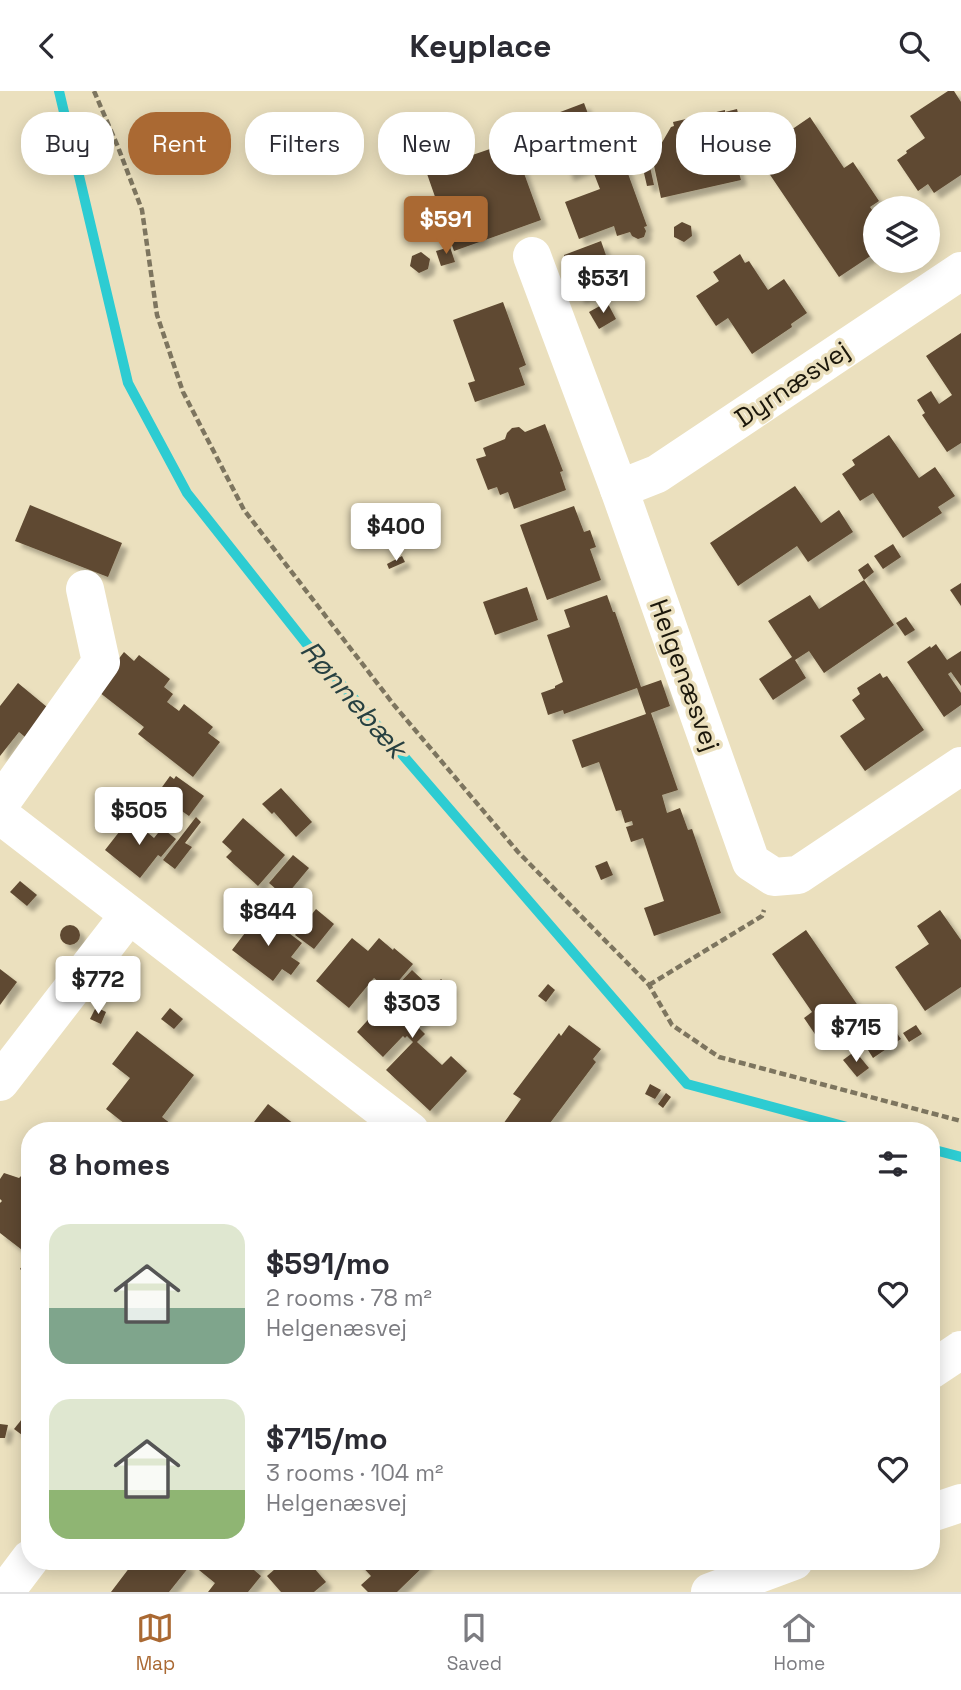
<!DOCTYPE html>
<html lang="en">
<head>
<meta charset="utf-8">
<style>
	:root { --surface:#fff; --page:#f2f2f3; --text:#2b2b33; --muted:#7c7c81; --line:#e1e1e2; --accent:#aa6933 }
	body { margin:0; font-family:"Space Grotesk",sans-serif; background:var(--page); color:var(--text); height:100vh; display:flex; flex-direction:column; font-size:26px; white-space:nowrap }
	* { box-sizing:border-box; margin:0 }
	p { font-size:23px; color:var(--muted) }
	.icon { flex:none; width:38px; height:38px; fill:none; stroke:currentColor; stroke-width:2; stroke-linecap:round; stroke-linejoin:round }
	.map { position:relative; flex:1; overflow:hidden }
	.side { position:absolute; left:21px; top:1031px; width:919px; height:448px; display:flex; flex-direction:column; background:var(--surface); border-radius:28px; box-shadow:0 4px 18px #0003 }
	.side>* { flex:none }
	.hud { position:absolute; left:21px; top:21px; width:920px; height:63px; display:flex; gap:14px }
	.fabs { position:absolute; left:863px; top:105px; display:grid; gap:14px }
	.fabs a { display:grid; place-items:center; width:77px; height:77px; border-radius:50%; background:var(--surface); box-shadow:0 4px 18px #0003; font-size:35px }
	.price { position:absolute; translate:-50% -60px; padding:0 16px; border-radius:7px; background:#fff; color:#222; font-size:23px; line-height:46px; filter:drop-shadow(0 2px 4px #0008) }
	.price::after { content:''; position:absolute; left:50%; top:42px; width:21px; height:16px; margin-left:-10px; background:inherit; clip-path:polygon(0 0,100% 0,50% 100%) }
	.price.on { background:var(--accent); color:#fff }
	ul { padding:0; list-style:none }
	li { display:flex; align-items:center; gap:21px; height:175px; padding:0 28px }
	li span { display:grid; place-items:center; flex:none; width:196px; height:140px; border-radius:21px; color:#555 }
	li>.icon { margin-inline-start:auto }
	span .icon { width:84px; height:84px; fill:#fffc; stroke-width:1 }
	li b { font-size:30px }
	h2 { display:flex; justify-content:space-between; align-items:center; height:84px; padding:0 28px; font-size:30px }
	.tag { padding:0 24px; border-radius:28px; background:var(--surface); box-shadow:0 4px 18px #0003; font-size:24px; line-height:63px }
	.tag.on { background:var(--accent); color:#fff }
	header { display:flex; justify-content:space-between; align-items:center; height:91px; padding:0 28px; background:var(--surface); font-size:32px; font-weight:700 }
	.tabs { display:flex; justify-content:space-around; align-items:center; height:98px; border-top:2px solid var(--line); background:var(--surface); font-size:19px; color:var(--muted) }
	.tabs a { display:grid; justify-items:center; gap:4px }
	.tabs .on { color:var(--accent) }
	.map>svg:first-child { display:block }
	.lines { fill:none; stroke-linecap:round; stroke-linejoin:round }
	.stream { stroke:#2dccd2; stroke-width:10 }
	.building { fill:#5e4931; filter:url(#shadow) }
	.path { stroke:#7d755f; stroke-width:4.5; stroke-dasharray:7 3.5; stroke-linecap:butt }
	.minor { stroke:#fff; stroke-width:38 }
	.major { stroke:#fff; stroke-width:38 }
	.labels { text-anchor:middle; stroke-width:7; stroke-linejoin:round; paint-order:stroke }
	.street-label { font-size:26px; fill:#1b170b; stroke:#ebe0be }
	.water-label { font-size:28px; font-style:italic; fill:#274041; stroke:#ebe0be }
</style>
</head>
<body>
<header><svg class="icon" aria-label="back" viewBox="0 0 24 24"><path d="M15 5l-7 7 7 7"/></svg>Keyplace<svg class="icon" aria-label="search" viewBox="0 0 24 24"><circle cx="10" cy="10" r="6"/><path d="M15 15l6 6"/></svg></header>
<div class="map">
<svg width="961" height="1501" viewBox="0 0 961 1501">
	<defs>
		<filter id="shadow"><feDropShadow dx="6" dy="6" stdDeviation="2" flood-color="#0004"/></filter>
	</defs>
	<rect width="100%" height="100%" fill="#ebe0be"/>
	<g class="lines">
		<g class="stream">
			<polyline points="59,0 128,292 187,402 305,551 687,993 862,1040"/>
			<polyline points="931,1058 961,1066"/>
		</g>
	</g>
	<g class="building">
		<polygon points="948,0 954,0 961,11 961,84 934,102 928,93 918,100 897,69 907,62 906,60 925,47 910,25"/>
		<polygon points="584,12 590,28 606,22 647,135 644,136 646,140 644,146 638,148 632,145 630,141 617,145 614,135 579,148 565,111 600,98 591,75 568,84 547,26"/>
		<polygon points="737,18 749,68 736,71 741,89 661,107 651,61 657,60 671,36 674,35 673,31 725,19 725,21"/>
		<polygon points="810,26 844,77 853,71 879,110 870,116 875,123 875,162 839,186 756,63"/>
		<polygon points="522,47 531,71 521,74 541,129 454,160 426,80"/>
		<polygon points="648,67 654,94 647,95 641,69"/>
		<polygon points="682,131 691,135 692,145 684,151 674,146 674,136"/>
		<polygon points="601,150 616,193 579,207 564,164"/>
		<polygon points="450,156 455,171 441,175 436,160"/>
		<polygon points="421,161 430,168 428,178 419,182 410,175 412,165"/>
		<polygon points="740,163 745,172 749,170 768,199 784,188 807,222 791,233 792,236 752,263 728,227 716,235 696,205 719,190 713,181"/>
		<polygon points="503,211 526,274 519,277 525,294 475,311 468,292 475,290 453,229"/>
		<polygon points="607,211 616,228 599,238 589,221"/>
		<polygon points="961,242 961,352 947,361 922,324 925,322 917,309 931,300 939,313 952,304 926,265"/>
		<polygon points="545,333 563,380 560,381 566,399 514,418 508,401 500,404 497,396 488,399 476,368 486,365 483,357 505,348 507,342 512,337 519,336 525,341"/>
		<polygon points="889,344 919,387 935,376 955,405 938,416 942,422 903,447 873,402 860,410 842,383 855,374 852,369"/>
		<polygon points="795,395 821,432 839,419 853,441 808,471 797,455 738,495 710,452"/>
		<polygon points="30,414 122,452 108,486 15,450"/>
		<polygon points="574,415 584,441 590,439 596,456 590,458 601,489 547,509 520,434"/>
		<polygon points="893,453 901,466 883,478 874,465"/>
		<polygon points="402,465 405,471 389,478 387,473"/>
		<polygon points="868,472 874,481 864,489 894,534 824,582 809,560 795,569 806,587 773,609 759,588 792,566 768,530 810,504 819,518 864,489 858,479"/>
		<polygon points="961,492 961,515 950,499"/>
		<polygon points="527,496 538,529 495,544 483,511"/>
		<polygon points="607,504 613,521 615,521 641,596 661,589 670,615 651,622 678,699 662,704 667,722 680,717 688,739 692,738 721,822 654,845 644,817 664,810 643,747 631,751 626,736 633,734 632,730 625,732 621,719 616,720 599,671 582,677 572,649 646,623 637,597 564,623 563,619 548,624 541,602 555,597 555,595 563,591 547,544 570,536 564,519"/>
		<polygon points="906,526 915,539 905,545 896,532"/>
		<polygon points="936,553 947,569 961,560 961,595 951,581 948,583 961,602 961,614 944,626 907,571 930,555 931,557"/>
		<polygon points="124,561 134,570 139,564 170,588 164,596 173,603 167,611 179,620 184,613 213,636 208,642 220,651 193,686 138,643 144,636 95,598"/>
		<polygon points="880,582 883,587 887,585 924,639 865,680 840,645 865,628 852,609 860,603 857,597"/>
		<polygon points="18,592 53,621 30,650 19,641 0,665 0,615"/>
		<polygon points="170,685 174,688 176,685 204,705 189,725 157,703"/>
		<polygon points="281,697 312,731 296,746 274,721 272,723 262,713"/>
		<polygon points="112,700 128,713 111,733 95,720"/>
		<polygon points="196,726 201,731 185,752 192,756 175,778 163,769"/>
		<polygon points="130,727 154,747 162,737 176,748 161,766 158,764 140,787 105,759"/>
		<polygon points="243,727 285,764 258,795 226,766 232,760 222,751"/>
		<polygon points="293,764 309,777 285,806 269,792"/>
		<polygon points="607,770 613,784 601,789 595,775"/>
		<polygon points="20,790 37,804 27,815 10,801"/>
		<polygon points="316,818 334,833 314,858 295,844"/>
		<polygon points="940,819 961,849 961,896 925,920 895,876 929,853 917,835"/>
		<polygon points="261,821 302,852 291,866 300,872 291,884 282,878 273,890 232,859"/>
		<circle cx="70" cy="844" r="10"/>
		<polygon points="806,839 863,922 876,913 901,948 873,967 868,959 875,954 857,926 829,945 827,944 819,949 804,927 812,921 772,863"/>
		<polygon points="352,847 368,860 379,847 393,859 394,857 413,873 390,900 374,887 349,917 316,890"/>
		<polygon points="0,878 17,891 0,914"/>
		<polygon points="412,879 432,898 441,888 450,897 417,935 425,943 417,951 442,974 451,965 467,980 430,1020 386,979 413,951 407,945 405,947 403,945 383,966 357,941 376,920 374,919"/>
		<polygon points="548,893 555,899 546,911 538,905"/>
		<polygon points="96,916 106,921 101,933 90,928"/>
		<polygon points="170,917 183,928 174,938 161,928"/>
		<polygon points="569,934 601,958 593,968 596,971 544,1040 498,1040 521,1008 513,1003 559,942 561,945"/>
		<polygon points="916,934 922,943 909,951 903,942"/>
		<polygon points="137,940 194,984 162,1026 180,1040 134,1040 106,1018 130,987 112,973"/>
		<polygon points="855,960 869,977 857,986 843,969"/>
		<polygon points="650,993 661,999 655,1008 645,1003"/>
		<polygon points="666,1002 671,1006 663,1017 658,1013"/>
		<polygon points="268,1013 303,1040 247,1040"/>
		<polygon points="26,1080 30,1083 30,1157 26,1162 0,1142 0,1112 2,1110 0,1108 0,1088 4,1082 19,1087"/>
		<polygon points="30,1164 30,1186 20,1178"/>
		<polygon points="30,1318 30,1350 14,1338"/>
		<polygon points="0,1333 8,1334 5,1347 0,1347"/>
		<polygon points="121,1470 181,1470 189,1476 169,1501 111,1501 130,1476"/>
		<polygon points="198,1470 260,1470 254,1479 261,1485 248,1501 208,1501 215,1492 194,1475"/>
		<polygon points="284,1470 308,1470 326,1491 314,1501 281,1501 267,1485"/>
		<polygon points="357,1470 425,1470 427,1472 397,1501 368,1501 361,1494 371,1485"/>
	</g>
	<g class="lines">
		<g class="path">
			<polyline points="94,0 118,56 142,119 157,224 183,301 244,419 394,614 518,761 649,894 672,934 719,966 961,1030"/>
			<polyline points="649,894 762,825 764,819"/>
		</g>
		<g class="minor">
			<polyline points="532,165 619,398 751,771 774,786 798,784 961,675"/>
			<polyline points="619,398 657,383 961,180"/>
			<polyline points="0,713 101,571 85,498"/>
			<polyline points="0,724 410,1040"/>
			<polyline points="0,991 129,824"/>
			<polyline points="931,1279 961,1259"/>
			<polyline points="5,1501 30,1468"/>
		</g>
		<g class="major">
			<polyline points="931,1422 961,1412"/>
			<polyline points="710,1501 794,1470"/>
		</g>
	</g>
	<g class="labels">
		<g class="street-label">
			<text transform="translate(792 293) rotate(-34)" y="9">Dyrnæsvej</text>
			<text transform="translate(685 584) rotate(70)" y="9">Helgenæsvej</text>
		</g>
		<g class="water-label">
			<text transform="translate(354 608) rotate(49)" y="10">Rønnebæk</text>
		</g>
	</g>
</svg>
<div class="fabs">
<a><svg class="icon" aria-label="layers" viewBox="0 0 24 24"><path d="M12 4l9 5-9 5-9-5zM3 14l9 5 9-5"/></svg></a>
</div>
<b class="price on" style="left:446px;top:165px">$591</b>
<b class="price" style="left:603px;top:224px">$531</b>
<b class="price" style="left:396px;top:472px">$400</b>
<b class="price" style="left:139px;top:756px">$505</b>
<b class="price" style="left:268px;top:857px">$844</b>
<b class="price" style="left:98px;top:925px">$772</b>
<b class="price" style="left:412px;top:949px">$303</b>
<b class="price" style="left:856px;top:973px">$715</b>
<div class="hud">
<a class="tag">Buy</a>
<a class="tag on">Rent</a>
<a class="tag">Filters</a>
<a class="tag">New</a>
<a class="tag">Apartment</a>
<a class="tag">House</a>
</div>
<section class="side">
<h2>8 homes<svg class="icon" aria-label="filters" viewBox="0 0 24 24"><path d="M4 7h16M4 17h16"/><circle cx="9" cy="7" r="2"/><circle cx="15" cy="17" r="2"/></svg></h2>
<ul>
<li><span style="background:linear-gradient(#dfe7d0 60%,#7fa58c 0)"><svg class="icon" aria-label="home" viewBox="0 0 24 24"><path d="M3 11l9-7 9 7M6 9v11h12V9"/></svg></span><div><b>$591/mo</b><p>2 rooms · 78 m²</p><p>Helgenæsvej</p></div><svg class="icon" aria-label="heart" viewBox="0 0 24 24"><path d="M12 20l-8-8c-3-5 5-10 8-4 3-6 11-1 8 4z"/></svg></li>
<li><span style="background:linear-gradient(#dfe7d0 65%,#8fb573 0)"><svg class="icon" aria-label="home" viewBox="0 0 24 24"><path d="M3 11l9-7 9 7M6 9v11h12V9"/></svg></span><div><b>$715/mo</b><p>3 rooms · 104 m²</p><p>Helgenæsvej</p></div><svg class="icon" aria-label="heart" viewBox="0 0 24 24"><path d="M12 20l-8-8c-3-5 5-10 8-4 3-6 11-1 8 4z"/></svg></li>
</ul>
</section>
</div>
<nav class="tabs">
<a class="on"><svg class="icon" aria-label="map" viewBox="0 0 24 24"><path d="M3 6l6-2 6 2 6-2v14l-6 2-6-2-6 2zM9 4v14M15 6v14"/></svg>Map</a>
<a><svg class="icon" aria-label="saved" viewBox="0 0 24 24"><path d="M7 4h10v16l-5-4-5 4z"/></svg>Saved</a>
<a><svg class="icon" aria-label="home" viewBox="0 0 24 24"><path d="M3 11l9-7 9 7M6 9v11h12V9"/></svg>Home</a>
</nav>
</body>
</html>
